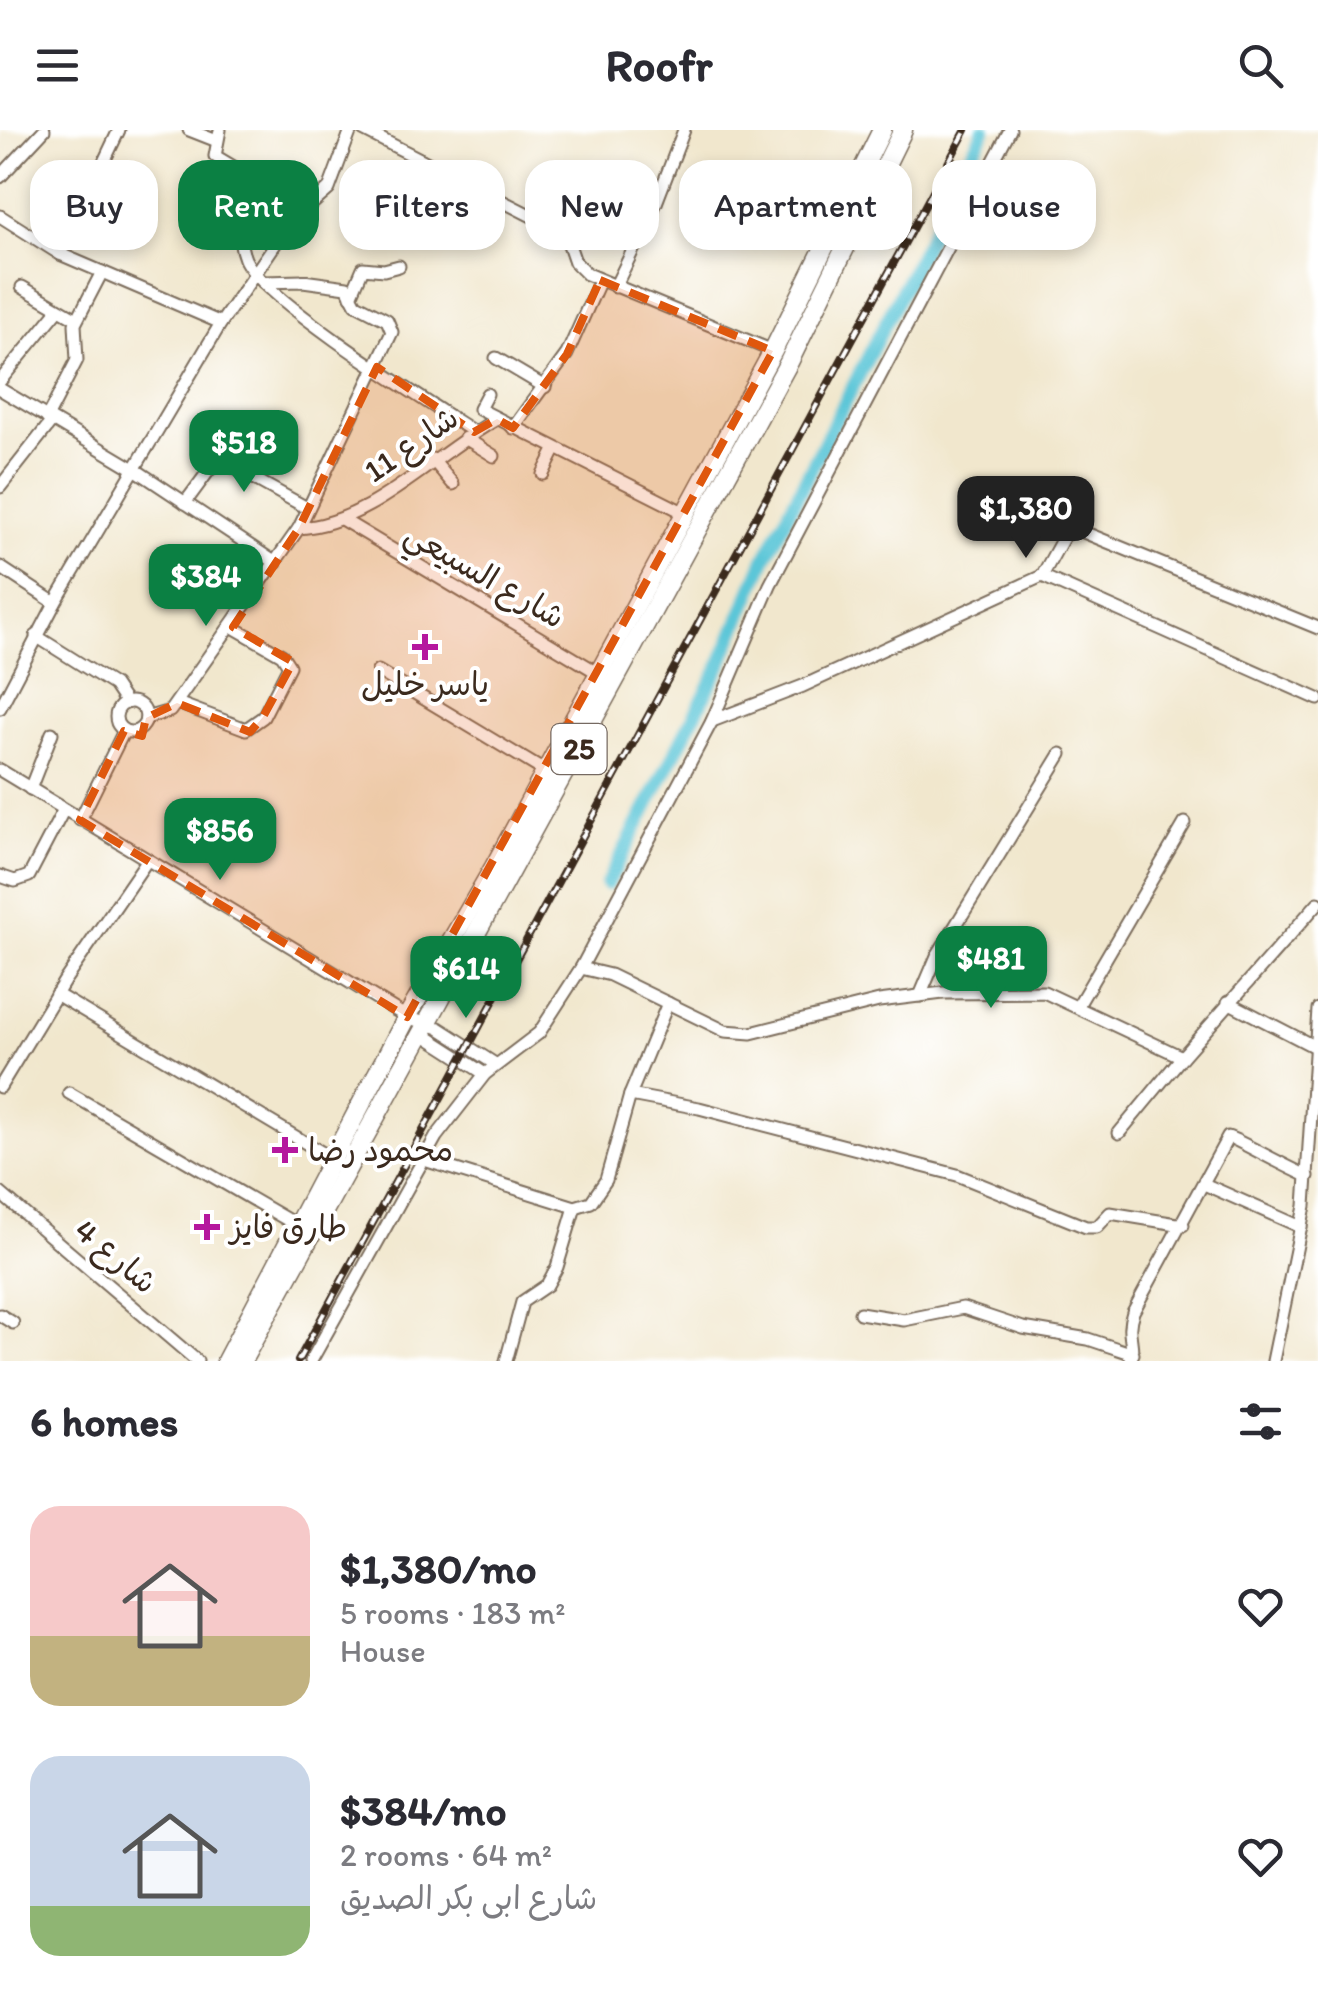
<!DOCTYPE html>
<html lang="en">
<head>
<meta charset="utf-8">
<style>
	:root { --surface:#fff; --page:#f7f7f7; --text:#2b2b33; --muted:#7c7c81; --accent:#0b8043 }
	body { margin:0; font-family:Itim,"Playpen Sans Arabic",sans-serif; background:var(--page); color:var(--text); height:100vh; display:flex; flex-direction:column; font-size:38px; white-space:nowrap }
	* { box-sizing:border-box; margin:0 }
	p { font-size:32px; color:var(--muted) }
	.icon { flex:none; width:55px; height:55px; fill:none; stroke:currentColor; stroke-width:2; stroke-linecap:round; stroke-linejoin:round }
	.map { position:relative; height:1231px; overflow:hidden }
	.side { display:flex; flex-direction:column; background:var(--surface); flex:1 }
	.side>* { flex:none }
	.top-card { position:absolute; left:30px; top:30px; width:1260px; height:90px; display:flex; gap:20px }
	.price { position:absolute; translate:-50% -85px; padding:0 22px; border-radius:20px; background:var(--accent); color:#fff; font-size:32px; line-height:65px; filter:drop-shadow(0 2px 5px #0008) }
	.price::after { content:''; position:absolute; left:50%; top:60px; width:30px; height:22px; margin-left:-15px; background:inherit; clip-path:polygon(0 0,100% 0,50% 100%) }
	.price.current { background:#222; color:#fff }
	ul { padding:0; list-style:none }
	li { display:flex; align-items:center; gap:30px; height:250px; padding:0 30px }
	li span { display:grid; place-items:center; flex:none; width:280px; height:200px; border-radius:30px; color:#555 }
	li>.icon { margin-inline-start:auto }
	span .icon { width:120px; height:120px; fill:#fffc; stroke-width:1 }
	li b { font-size:42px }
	h2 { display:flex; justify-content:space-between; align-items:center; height:120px; padding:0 30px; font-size:42px }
	.tag { padding:0 35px; border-radius:30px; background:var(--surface); box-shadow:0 5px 15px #0003; font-size:35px; line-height:90px }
	.tag.current { background:var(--accent); color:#fff }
	header { display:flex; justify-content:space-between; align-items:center; height:130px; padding:0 30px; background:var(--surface); font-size:45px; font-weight:800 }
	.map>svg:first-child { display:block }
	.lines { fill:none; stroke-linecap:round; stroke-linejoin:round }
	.canal { stroke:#5cc6d8; stroke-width:14 }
	.minor-casing { stroke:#7b6c5b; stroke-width:15 }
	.trunk-casing { stroke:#7b6c5b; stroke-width:21 }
	.minor { stroke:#fff; stroke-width:11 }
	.trunk { stroke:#fff; stroke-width:18 }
	.rail-casing { stroke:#3b2a1e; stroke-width:8 }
	.rail { stroke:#fff; stroke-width:4; stroke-dasharray:11; stroke-linecap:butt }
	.marked { fill:#df570d; fill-opacity:0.2; stroke:#df570d; stroke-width:8; stroke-dasharray:20 12; stroke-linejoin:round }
	.poi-dot { fill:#b5179e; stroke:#fff; stroke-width:4 }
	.labels { text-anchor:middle; stroke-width:8; stroke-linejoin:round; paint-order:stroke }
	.shield { fill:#fff; stroke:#766a62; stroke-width:2.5 }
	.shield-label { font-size:30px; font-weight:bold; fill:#3b2a1e }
	.street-label { font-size:32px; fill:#3b2a1e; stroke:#fff }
	.poi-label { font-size:32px; fill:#3b2a1e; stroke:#fff; text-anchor:start }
</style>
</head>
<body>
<header><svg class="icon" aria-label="menu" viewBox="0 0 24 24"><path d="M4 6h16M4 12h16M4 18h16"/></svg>Roofr<svg class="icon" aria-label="search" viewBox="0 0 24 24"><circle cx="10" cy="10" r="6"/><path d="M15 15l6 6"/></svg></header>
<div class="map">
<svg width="1318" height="1231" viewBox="0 0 1318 1231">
	<rect width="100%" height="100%" fill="#fff"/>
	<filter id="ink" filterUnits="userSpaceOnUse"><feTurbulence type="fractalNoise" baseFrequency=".01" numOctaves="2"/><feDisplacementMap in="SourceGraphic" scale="20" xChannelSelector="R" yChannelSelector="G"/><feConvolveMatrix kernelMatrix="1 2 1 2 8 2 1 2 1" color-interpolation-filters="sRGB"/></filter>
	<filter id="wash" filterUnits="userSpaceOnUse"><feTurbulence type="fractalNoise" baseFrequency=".0048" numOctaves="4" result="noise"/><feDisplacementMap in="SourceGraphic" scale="40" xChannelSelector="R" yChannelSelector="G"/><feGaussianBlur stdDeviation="2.25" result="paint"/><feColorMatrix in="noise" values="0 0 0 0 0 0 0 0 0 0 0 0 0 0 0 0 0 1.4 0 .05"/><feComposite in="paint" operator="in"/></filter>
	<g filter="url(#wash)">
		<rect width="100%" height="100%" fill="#f1e7cd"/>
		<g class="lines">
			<polyline class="canal" points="607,754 719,538 765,429 984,0"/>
		</g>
	</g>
	<g filter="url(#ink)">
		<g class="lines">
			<g class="minor-casing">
				<g id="minor">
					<polyline points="189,0 217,11"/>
					<path d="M220,0L215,26L247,45C249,73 233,101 245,129C263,170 429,273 474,302"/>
					<polyline points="363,0 565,103 575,132 587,144 773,221"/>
					<polyline points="0,47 44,0"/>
					<polyline points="411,55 422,30"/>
					<polyline points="0,86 60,124 221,193"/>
					<polyline points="569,108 583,103 590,91"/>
					<polyline points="60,124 119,0"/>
					<polyline points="22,157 77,189"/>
					<polyline points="615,157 656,73 684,0"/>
					<polyline points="351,166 363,138 384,140 399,136"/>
					<polyline points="496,228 545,257"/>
					<polyline points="0,251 59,179"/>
					<polyline points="0,259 136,340 276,433"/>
					<polyline points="487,264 479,279 685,383"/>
					<polyline points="47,288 77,230 75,194 102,142"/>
					<polyline points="513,298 567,224 600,150"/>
					<polyline points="465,308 494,326"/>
					<polyline points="432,329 453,354"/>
					<polyline points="543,344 555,320"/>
					<polyline points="0,357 52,291"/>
					<polyline points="185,373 210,339 224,332 307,378"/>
					<polyline points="343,390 600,544"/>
					<path d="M299,398C371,394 434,324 497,289"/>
					<polyline points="0,437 55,473"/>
					<polyline points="1042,446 1318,569"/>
					<polyline points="36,506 114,555 126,573"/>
					<polyline points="378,541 546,642"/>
					<circle cx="131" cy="587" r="15"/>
					<polyline points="177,573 246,599 263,587 289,536 282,525 233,497"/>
					<polyline points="0,578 55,473 221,193 289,94 329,59 351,0"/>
					<polyline points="146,588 170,581 299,398 392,202 387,190 356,174 347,157 303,151 263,152"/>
					<polyline points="712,591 803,556 1042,446 1064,406 1076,399 1318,498"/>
					<polyline points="0,640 407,887 439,898 495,934"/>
					<polyline points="30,659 52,603"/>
					<polyline points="80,690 124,601"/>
					<polyline points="0,746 15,751 29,746 63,681"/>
					<polyline points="581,838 610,845 725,901 751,903 879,871 943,863 1044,862 1182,927 1318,773"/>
					<polyline points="56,864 331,1028"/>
					<polyline points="920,866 937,826 1061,624"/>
					<polyline points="1228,872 1315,917"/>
					<polyline points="1079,874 1185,693"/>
					<polyline points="422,896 429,908 485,944"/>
					<polyline points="0,957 65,850 146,732"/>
					<polyline points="69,963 298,1096"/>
					<polyline points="630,965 699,978 957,1045 1086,1097 1097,1097 1110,1083 1183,1095"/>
					<polyline points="1119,1003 1182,927"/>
					<polyline points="421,1029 575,1077 591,1072 606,1050 630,965 668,873"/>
					<polyline points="1204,1054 1301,1097"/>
					<polyline points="0,1063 197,1231"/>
					<polyline points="860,1183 904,1190 963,1178 1023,1198 1088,1209 1133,1224"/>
					<polyline points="0,1185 13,1193"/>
					<polyline points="311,1231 436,1007 485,944 539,903 581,838 712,591 770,455 1010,0"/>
					<polyline points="506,1231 522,1172 547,1155 557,1137 575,1077"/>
					<path d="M1131,1231C1135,1211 1125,1205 1133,1182L1228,1007C1233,1007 1291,1040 1308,1046"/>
					<polyline points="1273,1231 1305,1076 1318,879"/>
				</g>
			</g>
			<g class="trunk-casing">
				<g id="trunk">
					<polyline points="226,1231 407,887 494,737 773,221 882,0"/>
					<polyline points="242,1231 789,232 903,0"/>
				</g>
			</g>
			<use href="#minor" class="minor"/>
			<use href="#trunk" class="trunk"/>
			<g class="rail-casing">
				<polyline id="rail" points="298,1231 966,0"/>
			</g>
			<use href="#rail" class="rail"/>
		</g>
	</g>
	<path class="marked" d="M600,150L773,221L407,887L80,690L124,601L142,606L146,588L177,573L250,602L263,587L293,532L233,497L299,398L377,237L474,302L497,289L513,298L567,224Z"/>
	<g class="poi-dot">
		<path d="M420 502h10v10h10v10h-10v10h-10v-10h-10v-10h10z"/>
		<path d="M280 1005h10v10h10v10h-10v10h-10v-10h-10v-10h10z"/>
		<path d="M202 1082h10v10h10v10h-10v10h-10v-10h-10v-10h10z"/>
	</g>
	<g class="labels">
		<rect class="shield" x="551.5" y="594" width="55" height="50" rx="8"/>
		<g class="shield-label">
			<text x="579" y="629">25</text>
		</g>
		<g class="street-label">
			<text transform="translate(411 314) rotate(-35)" y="11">شارع 11</text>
			<text transform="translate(485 445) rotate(30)" y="11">شارع السبيعي</text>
			<text transform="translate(116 1126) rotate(40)" y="11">شارع 4</text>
		</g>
		<g class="poi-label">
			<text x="425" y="565" text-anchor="middle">ياسر خليل</text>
			<text x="308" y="1031">محمود رضا</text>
			<text x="230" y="1108">طارق فايز</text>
		</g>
	</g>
</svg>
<b class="price" style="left:244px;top:365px">$518</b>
<b class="price current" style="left:1026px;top:431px">$1,380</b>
<b class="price" style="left:206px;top:499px">$384</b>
<b class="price" style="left:220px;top:753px">$856</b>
<b class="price" style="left:991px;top:881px">$481</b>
<b class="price" style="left:466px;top:891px">$614</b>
<div class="top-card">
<a class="tag">Buy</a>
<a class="tag current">Rent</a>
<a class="tag">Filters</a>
<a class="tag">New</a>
<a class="tag">Apartment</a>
<a class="tag">House</a>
</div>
</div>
<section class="side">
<h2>6 homes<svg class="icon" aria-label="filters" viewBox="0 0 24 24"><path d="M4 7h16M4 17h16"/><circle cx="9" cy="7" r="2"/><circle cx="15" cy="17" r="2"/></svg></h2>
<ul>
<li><span style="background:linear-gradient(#f6c9c9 65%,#c2b280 0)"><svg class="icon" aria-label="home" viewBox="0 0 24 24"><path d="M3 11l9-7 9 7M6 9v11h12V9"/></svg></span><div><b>$1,380/mo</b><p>5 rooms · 183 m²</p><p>House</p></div><svg class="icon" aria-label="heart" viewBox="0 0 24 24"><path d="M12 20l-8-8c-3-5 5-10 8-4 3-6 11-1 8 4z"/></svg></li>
<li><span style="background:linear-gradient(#c9d6e8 75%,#8fb573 0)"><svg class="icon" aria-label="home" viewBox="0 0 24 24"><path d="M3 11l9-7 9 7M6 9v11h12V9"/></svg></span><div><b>$384/mo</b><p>2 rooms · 64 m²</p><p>شارع ابى بكر الصديق</p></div><svg class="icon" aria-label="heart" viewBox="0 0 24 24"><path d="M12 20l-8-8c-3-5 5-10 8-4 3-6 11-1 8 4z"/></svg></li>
</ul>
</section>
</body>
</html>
